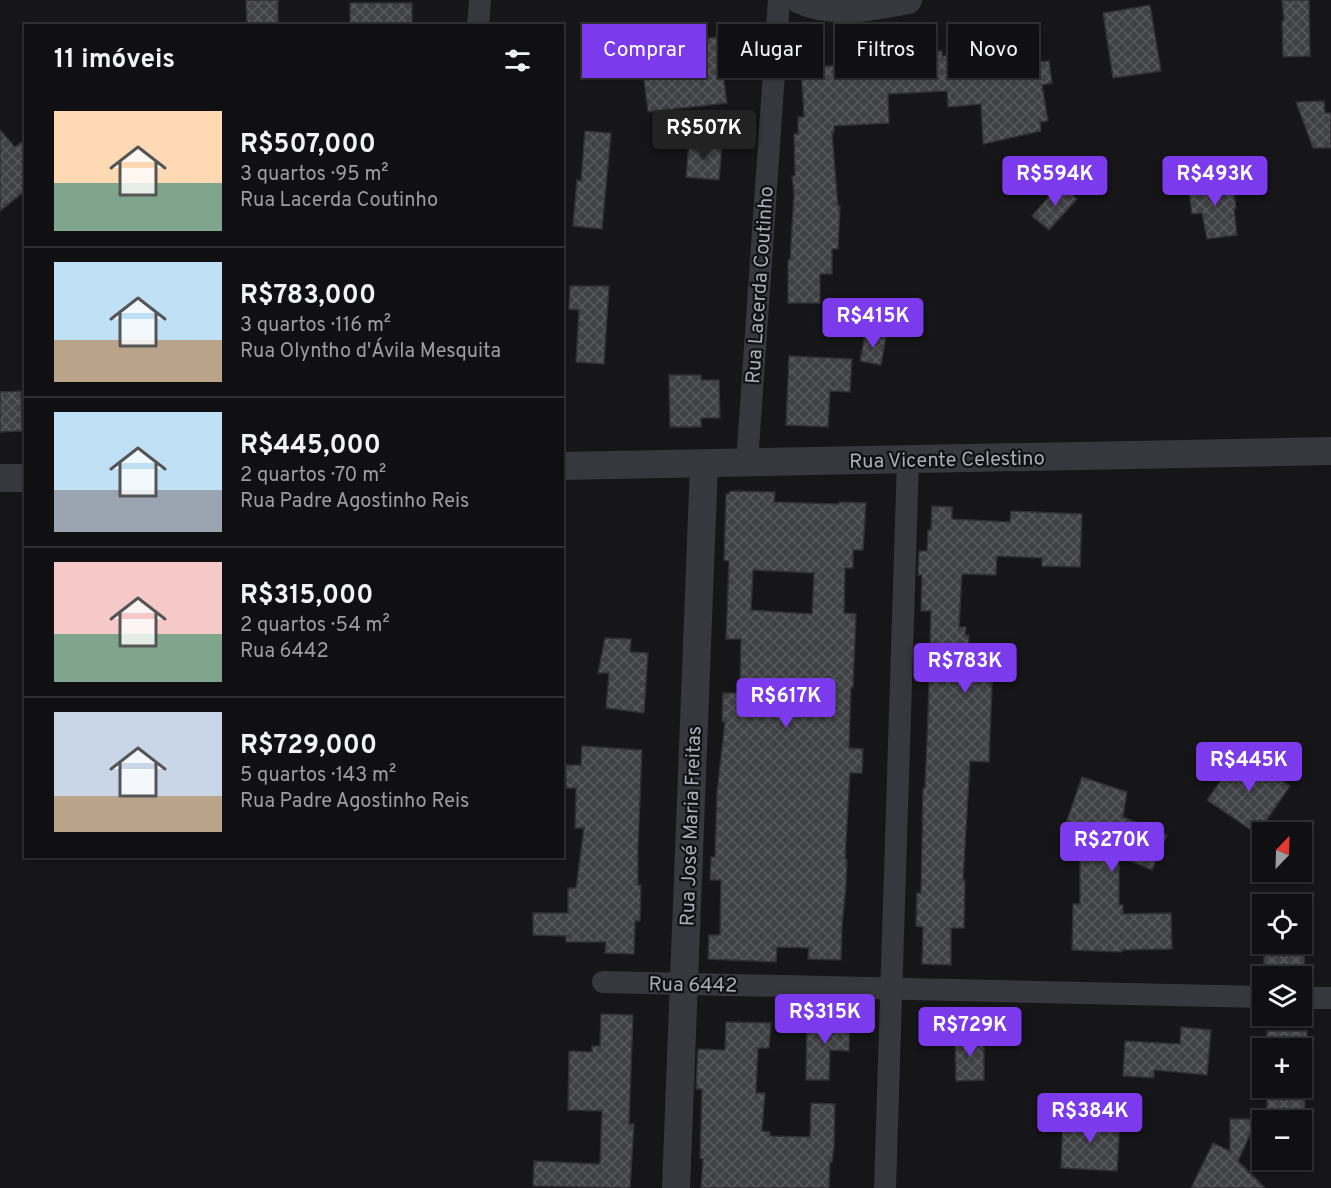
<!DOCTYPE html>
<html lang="pt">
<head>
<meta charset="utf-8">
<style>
	:root { --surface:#101012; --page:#1e1e20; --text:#f1f3f6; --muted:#9c9d9f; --line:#303032; --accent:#7c3aed }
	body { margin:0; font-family:Overpass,sans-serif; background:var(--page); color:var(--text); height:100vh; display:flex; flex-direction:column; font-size:22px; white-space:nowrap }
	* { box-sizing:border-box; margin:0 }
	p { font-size:20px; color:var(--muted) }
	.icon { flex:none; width:33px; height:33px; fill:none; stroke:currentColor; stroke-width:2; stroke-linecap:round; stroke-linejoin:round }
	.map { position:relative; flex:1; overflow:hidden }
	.details { position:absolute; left:24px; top:24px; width:540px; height:834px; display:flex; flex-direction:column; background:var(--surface); border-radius:0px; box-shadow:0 2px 4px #0004,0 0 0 2px var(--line) }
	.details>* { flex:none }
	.guide { position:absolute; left:582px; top:24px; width:570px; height:54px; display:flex; gap:12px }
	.needle { width:39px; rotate:23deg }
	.fabs { position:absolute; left:1252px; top:822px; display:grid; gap:12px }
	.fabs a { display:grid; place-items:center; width:60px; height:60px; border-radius:0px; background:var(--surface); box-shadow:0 2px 4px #0004,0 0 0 2px var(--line); font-size:30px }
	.price { position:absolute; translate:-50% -51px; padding:0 14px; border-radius:6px; background:var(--accent); color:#fff; font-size:20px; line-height:39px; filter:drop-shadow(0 2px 3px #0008) }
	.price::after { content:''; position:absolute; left:50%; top:36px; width:18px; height:14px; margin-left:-9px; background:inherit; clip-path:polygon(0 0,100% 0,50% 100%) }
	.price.active { background:#222; color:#fff }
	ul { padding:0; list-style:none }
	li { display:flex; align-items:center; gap:18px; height:150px; padding:0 30px }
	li+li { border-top:2px solid var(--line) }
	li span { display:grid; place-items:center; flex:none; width:168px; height:120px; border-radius:0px; color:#555 }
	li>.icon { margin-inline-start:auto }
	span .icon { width:72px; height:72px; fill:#fffc; stroke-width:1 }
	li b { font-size:26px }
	h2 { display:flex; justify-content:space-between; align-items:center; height:72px; padding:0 30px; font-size:26px }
	.pill { padding:0 21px; border-radius:0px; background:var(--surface); box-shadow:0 2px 4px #0004,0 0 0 2px var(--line); font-size:21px; line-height:54px }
	.pill.active { background:var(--accent); color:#fff }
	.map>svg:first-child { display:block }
	.building { fill:url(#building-cross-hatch); stroke:#303034; stroke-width:1.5; fill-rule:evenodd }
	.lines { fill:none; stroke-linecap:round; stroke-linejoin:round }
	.minor { stroke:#37383d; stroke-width:22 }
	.tertiary { stroke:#37383d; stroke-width:28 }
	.labels { text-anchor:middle; stroke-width:4.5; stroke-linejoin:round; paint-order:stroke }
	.street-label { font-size:20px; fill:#a8adb8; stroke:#111113 }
</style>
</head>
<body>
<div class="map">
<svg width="1331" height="1188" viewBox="0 0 1331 1188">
	<defs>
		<pattern id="building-cross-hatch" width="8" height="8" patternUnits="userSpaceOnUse" patternTransform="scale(1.5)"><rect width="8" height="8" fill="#404145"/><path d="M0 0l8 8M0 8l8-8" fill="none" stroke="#595a5e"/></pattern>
	</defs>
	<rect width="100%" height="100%" fill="#161618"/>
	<g class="building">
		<polygon points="246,0 278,0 278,26 247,26"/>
		<polygon points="1282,0 1309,0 1310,56 1283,57 1282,21 1284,21"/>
		<rect x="350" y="3" width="62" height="23"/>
		<polygon points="1150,5 1161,71 1113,78 1103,13"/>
		<polygon points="1034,32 1039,62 1049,61 1052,83 1042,85 1048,121 1040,122 1041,131 983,144 981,104 948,107 947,91 888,94 889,123 834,126 834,133 832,133 838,206 840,206 838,249 832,249 832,274 820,274 820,303 788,303 788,260 790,260 794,194 792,176 795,176 794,134 798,134 798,117 804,117 801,68 856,64 856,67 896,66 895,52 942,51 942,56 962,54 962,60 1014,58 1010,35"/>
		<polygon points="718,37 727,103 648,112 643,71 676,68 672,43"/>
		<polygon points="1324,101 1325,113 1331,113 1331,148 1313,148 1296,102"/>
		<polygon points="0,130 15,147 26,139 26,190 0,211"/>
		<polygon points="585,131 611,133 602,229 573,226 577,180 581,181"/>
		<polygon points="689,142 722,145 719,180 686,177"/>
		<polygon points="1232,179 1236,208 1234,208 1237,235 1207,239 1202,213 1192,214 1188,185"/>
		<polygon points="1060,184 1077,199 1049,230 1032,216"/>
		<polygon points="570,286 609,286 604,364 576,362 579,310 569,309"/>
		<polygon points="865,334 886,337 881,365 860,361"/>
		<polygon points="789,356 852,359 850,392 830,391 828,427 786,425"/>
		<polygon points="669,375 701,375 701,380 719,380 720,418 701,418 701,427 670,427"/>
		<polygon points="21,391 22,431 0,432 0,392"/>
		<path d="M730,491L775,492L774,502L839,504V502L866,503L863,550H853V568H845L844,613L856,614L853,687H851L849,748L863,749L862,773H850L845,859H847L846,885L842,926L841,960L808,959L809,948L777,947L776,962L708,959L709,935H720L721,880H710L711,857H715L717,792L725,722H722L723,693H740L741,639H726L729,561L724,560L726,494H729ZM753,570L814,573L812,614L751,610Z"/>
		<polygon points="932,506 952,507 952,519 1010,522 1011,511 1082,514 1080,567 1042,566 1042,558 997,556 996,575 962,574 959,627 966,627 965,635 969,635 968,658 993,659 989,762 970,761 963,880 965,880 964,928 951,928 951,965 922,964 923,927 916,926 917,893 921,893 923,788 925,788 928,714 931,611 921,611 922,575 918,575 919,551 927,551 928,530 931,530"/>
		<polygon points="605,638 631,639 630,652 648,653 644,713 606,708 609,673 598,673"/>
		<polygon points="582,746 642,750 638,848 638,885 641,885 640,921 635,921 634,954 605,953 606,942 566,942 566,936 533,935 533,913 568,913 568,888 576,888 584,828 575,828 576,788 566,788 566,765 581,765"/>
		<polygon points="1241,752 1290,786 1257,834 1207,800"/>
		<polygon points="1082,777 1127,792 1123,817 1167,835 1152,870 1119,856 1119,905 1123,905 1123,914 1171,913 1172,949 1122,950 1122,952 1072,950 1073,904 1080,904 1080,840 1063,832"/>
		<polygon points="1264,946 1305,947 1304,973 1264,971"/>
		<polygon points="601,1014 633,1015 629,1124 634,1124 630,1188 533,1186 534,1161 600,1164 602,1111 568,1110 569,1051 592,1052 592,1046 600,1046"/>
		<polygon points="807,1019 850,1020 849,1051 830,1050 829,1080 806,1080"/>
		<polygon points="726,1022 771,1023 769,1048 758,1048 756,1093 765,1093 762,1131 770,1132 770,1136 810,1137 811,1103 835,1104 834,1147 832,1162 830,1162 829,1188 701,1188 703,1159 700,1158 702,1089 696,1089 698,1049 725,1050"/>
		<polygon points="1181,1027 1211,1030 1207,1075 1154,1070 1154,1078 1123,1076 1125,1041 1180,1044"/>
		<polygon points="1267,1031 1307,1031 1304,1134 1302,1134 1302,1120 1267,1120 1267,1088 1302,1088 1302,1048 1267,1048"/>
		<polygon points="955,1036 984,1036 984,1080 956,1081"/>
		<polygon points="1063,1117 1120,1120 1117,1171 1061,1168"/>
		<polygon points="1230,1119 1257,1119 1238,1161 1265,1188 1191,1188 1213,1143 1230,1151"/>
	</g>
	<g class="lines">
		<g class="minor">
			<polyline points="478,26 480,0"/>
			<polyline points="747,463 779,0"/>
			<polyline points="603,982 1263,997"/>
			<polyline points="1302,998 1331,998"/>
			<polyline points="885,1188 908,460"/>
		</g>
		<g class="tertiary">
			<path d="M800,0C834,15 872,7 908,0"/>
			<polyline points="562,466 1331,451"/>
			<polyline points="0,478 26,478"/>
			<polyline points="676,1188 704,464"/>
		</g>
	</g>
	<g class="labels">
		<g class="street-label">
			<text transform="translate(759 285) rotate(-86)" y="7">Rua Lacerda Coutinho</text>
			<text transform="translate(947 459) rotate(-1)" y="7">Rua Vicente Celestino</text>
			<text transform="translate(690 826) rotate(-88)" y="7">Rua José Maria Freitas</text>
			<text transform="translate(693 984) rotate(1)" y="7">Rua 6442</text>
		</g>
	</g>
</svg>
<div class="fabs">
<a><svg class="needle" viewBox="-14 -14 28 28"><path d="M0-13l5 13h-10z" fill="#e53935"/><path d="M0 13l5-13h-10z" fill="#9c9d9f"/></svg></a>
<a><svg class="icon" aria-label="locate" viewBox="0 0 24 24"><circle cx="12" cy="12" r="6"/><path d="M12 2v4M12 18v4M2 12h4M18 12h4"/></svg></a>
<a><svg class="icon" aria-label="layers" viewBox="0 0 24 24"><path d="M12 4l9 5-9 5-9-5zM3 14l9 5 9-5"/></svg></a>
<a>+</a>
<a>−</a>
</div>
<b class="price active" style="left:704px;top:161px">R$507K</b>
<b class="price" style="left:1055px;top:207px">R$594K</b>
<b class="price" style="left:1215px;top:207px">R$493K</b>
<b class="price" style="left:873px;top:349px">R$415K</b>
<b class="price" style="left:965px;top:694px">R$783K</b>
<b class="price" style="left:786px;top:729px">R$617K</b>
<b class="price" style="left:1249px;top:793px">R$445K</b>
<b class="price" style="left:1112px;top:873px">R$270K</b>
<b class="price" style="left:825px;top:1045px">R$315K</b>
<b class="price" style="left:970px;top:1058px">R$729K</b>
<b class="price" style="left:1090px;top:1144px">R$384K</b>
<div class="guide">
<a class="pill active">Comprar</a>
<a class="pill">Alugar</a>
<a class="pill">Filtros</a>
<a class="pill">Novo</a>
</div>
<section class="details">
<h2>11 imóveis<svg class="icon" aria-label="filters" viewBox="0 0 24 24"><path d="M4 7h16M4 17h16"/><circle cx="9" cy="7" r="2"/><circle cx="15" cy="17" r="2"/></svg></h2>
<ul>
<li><span style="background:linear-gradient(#ffd9b3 60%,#7fa58c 0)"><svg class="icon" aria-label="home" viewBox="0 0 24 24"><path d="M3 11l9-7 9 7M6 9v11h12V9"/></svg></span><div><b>R$507,000</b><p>3 quartos · 95 m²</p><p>Rua Lacerda Coutinho</p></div></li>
<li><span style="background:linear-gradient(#bfe0f5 65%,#b9a48a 0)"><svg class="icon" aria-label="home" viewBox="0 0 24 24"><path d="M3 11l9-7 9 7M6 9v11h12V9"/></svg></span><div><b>R$783,000</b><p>3 quartos · 116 m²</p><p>Rua Olyntho d'Ávila Mesquita</p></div></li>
<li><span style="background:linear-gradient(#bfe0f5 65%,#9aa5b1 0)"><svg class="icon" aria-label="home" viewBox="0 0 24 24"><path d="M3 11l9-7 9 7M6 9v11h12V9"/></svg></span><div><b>R$445,000</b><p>2 quartos · 70 m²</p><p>Rua Padre Agostinho Reis</p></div></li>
<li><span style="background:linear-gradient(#f6c9c9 60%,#7fa58c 0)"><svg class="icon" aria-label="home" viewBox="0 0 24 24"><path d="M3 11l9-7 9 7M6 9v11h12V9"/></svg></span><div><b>R$315,000</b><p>2 quartos · 54 m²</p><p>Rua 6442</p></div></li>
<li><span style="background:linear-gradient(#c9d6e8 70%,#b9a48a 0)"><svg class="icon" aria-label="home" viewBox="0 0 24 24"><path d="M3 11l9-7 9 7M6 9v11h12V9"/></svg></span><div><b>R$729,000</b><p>5 quartos · 143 m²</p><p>Rua Padre Agostinho Reis</p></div></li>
</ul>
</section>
</div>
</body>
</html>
